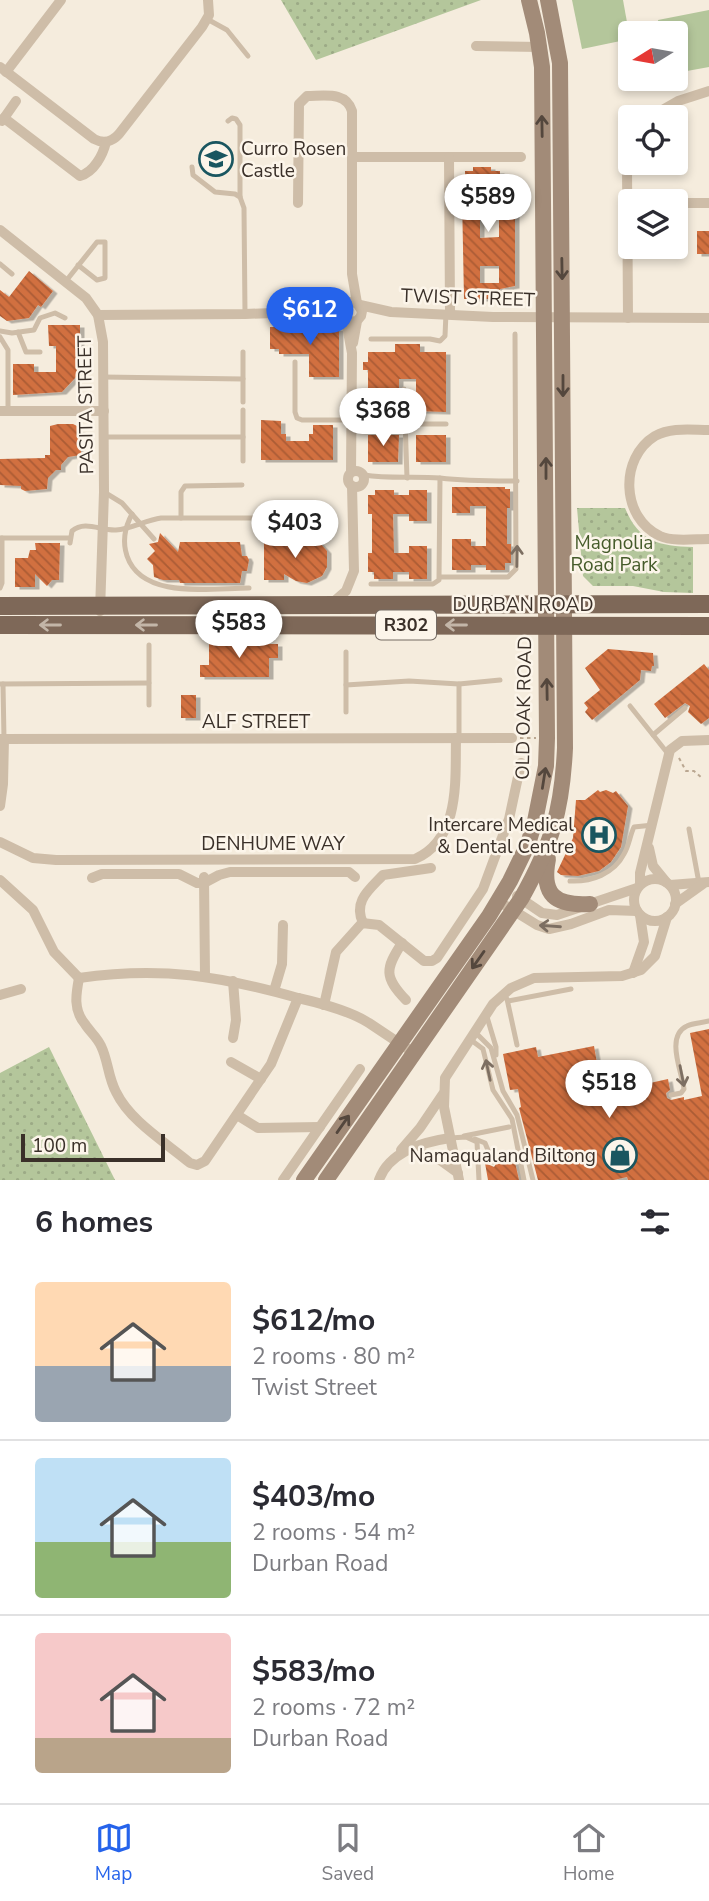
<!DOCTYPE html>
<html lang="en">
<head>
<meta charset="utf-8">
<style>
	:root { --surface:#fff; --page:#f7f7f7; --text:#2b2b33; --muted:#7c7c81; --line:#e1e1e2; --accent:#2563eb }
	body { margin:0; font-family:"Nunito Sans",sans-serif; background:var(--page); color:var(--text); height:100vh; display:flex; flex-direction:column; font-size:26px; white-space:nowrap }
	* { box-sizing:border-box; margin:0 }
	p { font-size:23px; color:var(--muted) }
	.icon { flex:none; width:38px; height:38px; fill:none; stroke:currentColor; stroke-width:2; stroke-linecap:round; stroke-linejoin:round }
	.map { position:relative; height:1180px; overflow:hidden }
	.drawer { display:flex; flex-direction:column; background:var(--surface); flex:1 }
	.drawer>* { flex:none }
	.needle { width:46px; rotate:259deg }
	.tools { position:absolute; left:618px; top:21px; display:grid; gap:14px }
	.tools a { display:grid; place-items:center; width:70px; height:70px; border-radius:7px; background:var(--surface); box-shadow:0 4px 10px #0003; font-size:35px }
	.scale { position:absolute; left:21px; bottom:18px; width:144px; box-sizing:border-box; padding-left:7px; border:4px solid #3a3029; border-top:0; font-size:19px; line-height:24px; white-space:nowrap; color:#3a3029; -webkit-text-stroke:5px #fcf5ea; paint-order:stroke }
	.price { position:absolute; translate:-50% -60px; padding:0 16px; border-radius:24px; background:#fff; color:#222; font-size:23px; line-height:46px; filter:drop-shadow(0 2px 4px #0008) }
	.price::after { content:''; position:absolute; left:50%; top:42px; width:21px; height:16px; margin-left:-10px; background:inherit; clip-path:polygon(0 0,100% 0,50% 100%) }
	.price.current { background:var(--accent); color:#fff }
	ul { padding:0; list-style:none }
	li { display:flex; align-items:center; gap:21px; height:175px; padding:0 35px }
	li+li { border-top:2px solid var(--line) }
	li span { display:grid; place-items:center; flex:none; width:196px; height:140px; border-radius:7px; color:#555 }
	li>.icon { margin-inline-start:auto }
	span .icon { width:84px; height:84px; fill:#fffc; stroke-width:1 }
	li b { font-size:30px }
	h2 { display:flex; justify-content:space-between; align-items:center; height:84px; padding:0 35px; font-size:30px }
	.menu { display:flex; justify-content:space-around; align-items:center; height:98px; border-top:2px solid var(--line); background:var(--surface); font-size:19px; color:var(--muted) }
	.menu a { display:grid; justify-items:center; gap:4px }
	.menu .current { color:var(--accent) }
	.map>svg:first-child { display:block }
	.green { fill:url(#green-dots) }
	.pitch { fill:#b4c69b }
	.building { fill:url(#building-back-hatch); fill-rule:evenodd; filter:url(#shadow) }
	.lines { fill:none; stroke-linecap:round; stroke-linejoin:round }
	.path { stroke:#baa791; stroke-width:2; stroke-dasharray:3.5 3.5; stroke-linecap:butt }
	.service { stroke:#cebda8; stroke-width:5 }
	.minor { stroke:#cebda8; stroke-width:10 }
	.secondary { stroke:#a28b78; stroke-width:16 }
	.primary { stroke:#7e6858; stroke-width:18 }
	.oneway { stroke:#54473d }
	.oneway2 { stroke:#7d6f62 }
	.oneway3 { stroke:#c3b6a8 }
	.labels { text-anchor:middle; stroke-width:5; stroke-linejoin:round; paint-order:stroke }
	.shield { fill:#fcf5ea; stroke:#746b63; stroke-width:2 }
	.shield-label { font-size:18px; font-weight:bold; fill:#3a3029 }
	.poi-label { font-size:19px; fill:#3a3029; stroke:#fcf5ea; text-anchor:end }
	.street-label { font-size:19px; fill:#3a3029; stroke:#fcf5ea }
	.park-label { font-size:19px; fill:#455b2a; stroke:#fcf5ea }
</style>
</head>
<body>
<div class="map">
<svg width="709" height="1180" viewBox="0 0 709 1180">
	<defs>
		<pattern id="green-dots" width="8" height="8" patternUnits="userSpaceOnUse" patternTransform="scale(1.75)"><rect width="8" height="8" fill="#b4c69b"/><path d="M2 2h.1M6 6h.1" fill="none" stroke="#9caa86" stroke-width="1.8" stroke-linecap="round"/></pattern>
		<pattern id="building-back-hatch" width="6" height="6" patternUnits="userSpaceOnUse" patternTransform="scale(1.75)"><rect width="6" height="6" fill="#d16f3f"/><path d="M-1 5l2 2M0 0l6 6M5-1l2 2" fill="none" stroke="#ab5c35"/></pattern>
		<filter id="shadow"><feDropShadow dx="4.5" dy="2.5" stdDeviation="0" flood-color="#0004"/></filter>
	</defs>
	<rect width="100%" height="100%" fill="#f5ecdd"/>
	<g class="green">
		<polygon points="281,0 481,0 316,60"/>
		<path d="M577,508H625C639,542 659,546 693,547V593L664,592L633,586H593L583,576Z"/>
		<polygon points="49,1047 115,1180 0,1180 0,1073"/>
	</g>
	<g class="pitch">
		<polygon points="572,0 623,0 630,39 582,49"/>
		<polygon points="709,10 709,67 676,73 676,33 660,33 658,20"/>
	</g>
	<g class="building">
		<path d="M473,167H491V171H500V181L515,184V286L500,289V299H464L462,196H465V171H473ZM480,187H499V237L480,238ZM480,266H499V283H480Z"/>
		<rect x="697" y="231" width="12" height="23"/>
		<polygon points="29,271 53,291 41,307 38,305 29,318 7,321 0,316 0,290 9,297"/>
		<polygon points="48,325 80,325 80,345 77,345 77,376 62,392 13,395 13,364 34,364 34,372 56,372 56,346 49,346"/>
		<polygon points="270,327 339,328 339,377 309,377 309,354 279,354 279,349 270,349"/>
		<polygon points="395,344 420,344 420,352 446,352 446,412 416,411 416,379 399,379 399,411 368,411 368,370 363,370 363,362 368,362 368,352 395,352"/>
		<polygon points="261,420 281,421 281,434 286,434 286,441 309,441 309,434 313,434 313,425 333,425 333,460 261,460"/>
		<polygon points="58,424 73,424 77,426 77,430 81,430 81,455 68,457 61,465 61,470 56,470 48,478 47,489 25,491 21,489 21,486 0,485 0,459 45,458 45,455 50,455 50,426"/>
		<polygon points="368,435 399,435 398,462 368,462"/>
		<rect x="416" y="435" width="30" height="27"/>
		<polygon points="452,487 505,487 505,489 510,489 510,508 507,508 507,544 511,544 511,563 505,563 505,570 486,570 486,565 471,565 471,570 452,570 452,539 471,539 471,546 486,546 486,506 470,506 470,513 452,513"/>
		<polygon points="375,490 394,490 394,495 409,495 409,490 427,490 427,521 409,521 409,514 393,514 394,553 409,553 409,546 427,546 427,579 409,579 409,572 393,572 393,579 374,579 374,572 368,572 368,553 372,553 372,514 368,514 368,495 375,495"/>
		<polygon points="160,533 178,552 180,542 240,542 242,556 247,556 249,560 247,571 242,571 240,583 180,583 179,580 163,580 154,577 153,565 147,559 155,551 149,544 158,542"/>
		<polygon points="306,538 315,538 327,551 327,567 322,576 307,583 296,581 284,574 284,580 264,580 264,540 306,540"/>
		<polygon points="35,543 60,543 59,580 52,580 47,586 35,574 35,587 15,587 15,558 28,558 30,550 36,550"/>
		<polygon points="209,644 278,644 278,658 269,658 269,677 200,677 200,665 209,665"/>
		<polygon points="608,649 653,653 654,666 652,666 651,671 641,670 640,680 592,720 585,712 588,708 584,703 600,690 585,668"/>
		<polygon points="704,664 709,670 709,718 701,724 688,712 690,706 685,703 665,718 654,704"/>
		<rect x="181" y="695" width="15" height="23"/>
		<polygon points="598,790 600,792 606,790 613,793 616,791 628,806 621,847 611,862 599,871 578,876 561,875 557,872 573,838 576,800 585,800"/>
		<polygon points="709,1029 709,1180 628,1180 627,1177 614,1180 538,1180 519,1108 521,1107 518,1089 510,1090 503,1054 536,1047 538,1057 594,1046 602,1092 608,1091 623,1101 619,1079 635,1076 639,1098 650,1083 668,1079 670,1090 666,1093 667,1098 671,1100 684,1097 684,1100 702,1096 690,1033"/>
		<polygon points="514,1158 519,1180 488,1180 485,1163 494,1167 498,1161"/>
	</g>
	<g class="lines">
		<g class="path">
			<polyline points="520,738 536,738"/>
			<polyline points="679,758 686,771 694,771 702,778"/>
			<polyline points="625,1070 627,1078"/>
		</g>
		<g class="service">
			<polyline points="207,19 227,30 248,56"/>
			<polyline points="228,121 232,118 236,119 240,125 240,197 244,208 245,314"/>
			<polyline points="192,167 193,175 215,192 235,194 240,197"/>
			<polyline points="0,264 12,274"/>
			<polyline points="66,281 97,242 105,242 105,278 97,280 78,265"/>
			<polyline points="0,331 12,333 34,330 40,318 55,313 65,318"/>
			<polyline points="18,332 26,352 40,352"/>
			<polyline points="0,337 8,350 8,411"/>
			<polyline points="371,339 430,339 440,341 445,336 446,313"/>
			<polyline points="243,352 243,402"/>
			<polyline points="295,362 295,412 297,418 302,420 352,420"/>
			<polyline points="103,377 243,379"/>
			<polyline points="404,389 407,478"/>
			<polyline points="243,410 243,461"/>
			<polyline points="367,424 446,424"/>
			<polyline points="104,437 243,437"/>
			<path d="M364,475C389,479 415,476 440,478C466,481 491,481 517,481"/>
			<polyline points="104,492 122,503 154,539"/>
			<path d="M132,514C125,527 122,541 127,556C142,600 211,588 249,588"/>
			<polyline points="181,518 181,492 185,486 242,485"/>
			<polyline points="0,538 70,538"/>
			<path d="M70,543L72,531C85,520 101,531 116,530C131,529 146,520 161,518H253"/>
			<polyline points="440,577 508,577 516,569 515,334"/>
			<polyline points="371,584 433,584 439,580 440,478"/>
			<polyline points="0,588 2,583 2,538"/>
			<polyline points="149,645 149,705"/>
			<polyline points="0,684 149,683"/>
			<polyline points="3,684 4,739"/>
			<polyline points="346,685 409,681 459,684 500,680"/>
			<polyline points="630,706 669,755"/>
			<polyline points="346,712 346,652"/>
			<polyline points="653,735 685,708"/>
			<polyline points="459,738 459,684"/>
			<polyline points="689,829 699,883"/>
			<path d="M570,881C591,882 614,874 624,854C629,846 630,835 634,827L653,825"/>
			<polyline points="507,999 517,1045"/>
			<polyline points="508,1001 571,989"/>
			<polyline points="487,1017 496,1047 496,1055"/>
			<polyline points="474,1031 491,1048 503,1091 517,1115 533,1180"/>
			<polyline points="471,1040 483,1049 493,1090 512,1119 524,1180"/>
			<path d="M671,1095L681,1093L684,1089C682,1072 665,1036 687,1026C693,1023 702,1023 709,1021"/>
			<polyline points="464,1136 509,1127"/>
			<polyline points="450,1138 466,1137 477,1142 479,1180"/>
			<polyline points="475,1139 485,1143 493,1162"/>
		</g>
		<g class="minor">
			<polyline points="476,46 540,47"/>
			<path d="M0,67L94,139C103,144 112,142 119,134L202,27L209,15L208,0"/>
			<polyline points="6,72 61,0"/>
			<polyline points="650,117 678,101 709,91"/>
			<path d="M4,118L80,176C94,172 103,155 106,142"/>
			<polyline points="2,121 16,101"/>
			<polyline points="352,157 521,157"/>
			<polyline points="449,157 450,313"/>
			<path d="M298,203L299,104L307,96C324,96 346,91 352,111V274L357,303"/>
			<polyline points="676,203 709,203"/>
			<polyline points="0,230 86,298 98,315 103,342 104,492 100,611"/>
			<polyline points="360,305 391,312 493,317 709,318"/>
			<polyline points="299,312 311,317 343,318"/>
			<polyline points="98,315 245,314 299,312 312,307 342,308"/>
			<polyline points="628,318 627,166 630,150"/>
			<polyline points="346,321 352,353 351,472"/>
			<polyline points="353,343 357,321 361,316 362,311 357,303 348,302 342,308 342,315 349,322 357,321"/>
			<polyline points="0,411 104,411"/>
			<path d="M709,430C691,430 671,427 655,436C619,458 621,518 660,536C674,542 694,539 709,539"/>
			<circle cx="356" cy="479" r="8"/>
			<polyline points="331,604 346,591 354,571 352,486"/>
			<polyline points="0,739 512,738"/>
			<polyline points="0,806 3,784 4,739"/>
			<path d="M0,842L33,858L56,860L415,859C461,839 455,779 456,738"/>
			<polyline points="649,848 653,866 666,882"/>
			<polyline points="204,877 205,976"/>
			<polyline points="92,878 102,874 179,874 197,883 204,883 219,875 230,872 349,872 355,877"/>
			<circle cx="655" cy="900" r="21"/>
			<polyline points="0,880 33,910 54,952 79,978"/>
			<polyline points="640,884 640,873 670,750 682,741 709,740"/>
			<polyline points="670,885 709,882"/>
			<polyline points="517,896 542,913 557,915 637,888"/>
			<polyline points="498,901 537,925 549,929 571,924 609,910 637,911"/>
			<polyline points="675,904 703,884"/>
			<path d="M363,923C353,901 369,890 383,875L431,868"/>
			<path d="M402,943C385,969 384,977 406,1000"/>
			<polyline points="633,973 644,942 640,915"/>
			<path d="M79,978C76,994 73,1010 85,1024C90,1032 97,1037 101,1046C108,1060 108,1077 116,1092C130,1121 165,1142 190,1163L197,1165L205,1161L271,1064L298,998"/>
			<path d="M79,978C162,966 219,976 298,998C320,1003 350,1011 369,1023C384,1033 399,1043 414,1053"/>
			<polyline points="233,981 236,1020 233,1038"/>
			<polyline points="274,991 282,964 283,925"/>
			<polyline points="0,995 21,989"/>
			<polyline points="324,1005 336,952 362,923 379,925 424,961 432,961 437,958 483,889 509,819 521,763"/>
			<polyline points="231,1062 261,1079"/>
			<polyline points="237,1115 258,1128 320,1127"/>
			<polyline points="409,1149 440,1160 458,1173"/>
			<polyline points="401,1150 420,1128 443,1094"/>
			<polyline points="283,1180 360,1069"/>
			<path d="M379,1180C389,1151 423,1142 450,1138"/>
			<polyline points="459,1180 444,1107 445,1078 493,1004 511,988 534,978 622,976 641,970 655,956 667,917"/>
		</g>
		<g class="secondary">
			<path d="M548,859C541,895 555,906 590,904"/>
			<polyline points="304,1180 489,916 510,881 528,844 535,821 546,766 547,738 542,67 537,33 529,0"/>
			<path d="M326,1180L521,899C552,844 562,811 565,748L560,63L548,0"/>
		</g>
		<g class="primary">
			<polyline points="0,606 709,604"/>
			<polyline points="0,625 709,626"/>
		</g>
	</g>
	<defs><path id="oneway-shaft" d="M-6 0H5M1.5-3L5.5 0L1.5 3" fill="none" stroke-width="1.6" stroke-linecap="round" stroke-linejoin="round" transform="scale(1.75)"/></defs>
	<g class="oneway">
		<use href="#oneway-shaft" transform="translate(542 126) rotate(-91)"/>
		<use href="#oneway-shaft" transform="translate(562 269) rotate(89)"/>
		<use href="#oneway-shaft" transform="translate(563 386) rotate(90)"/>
		<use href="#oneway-shaft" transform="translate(546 468) rotate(-90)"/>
		<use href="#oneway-shaft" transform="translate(547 689) rotate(-91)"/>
		<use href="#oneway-shaft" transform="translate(544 778) rotate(-81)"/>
		<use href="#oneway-shaft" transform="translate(478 960) rotate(125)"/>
		<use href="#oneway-shaft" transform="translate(343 1124) rotate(-55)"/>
	</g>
	<g class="oneway2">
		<use href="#oneway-shaft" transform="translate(517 556) rotate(-89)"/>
		<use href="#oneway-shaft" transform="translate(550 926) rotate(-176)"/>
		<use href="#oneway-shaft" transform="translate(488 1070) rotate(-102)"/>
		<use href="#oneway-shaft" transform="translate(682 1076) rotate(79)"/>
	</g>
	<g class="oneway3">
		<use href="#oneway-shaft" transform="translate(50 625) rotate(-180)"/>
		<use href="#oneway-shaft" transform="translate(146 625) rotate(180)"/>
		<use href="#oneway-shaft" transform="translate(456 625) rotate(-180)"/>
	</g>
	<defs>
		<g id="school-ring" transform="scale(1.75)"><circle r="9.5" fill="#fcf5ea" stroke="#1a5660" stroke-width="1.5"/><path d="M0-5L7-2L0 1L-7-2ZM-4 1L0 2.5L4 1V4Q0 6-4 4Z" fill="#1a5660"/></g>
		<g id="hospital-ring" transform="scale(1.75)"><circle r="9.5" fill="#fcf5ea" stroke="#1a5660" stroke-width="1.5"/><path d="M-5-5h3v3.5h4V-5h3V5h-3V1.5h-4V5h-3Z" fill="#1a5660"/></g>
		<g id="shop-ring" transform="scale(1.75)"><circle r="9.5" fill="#fcf5ea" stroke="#1a5660" stroke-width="1.5"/><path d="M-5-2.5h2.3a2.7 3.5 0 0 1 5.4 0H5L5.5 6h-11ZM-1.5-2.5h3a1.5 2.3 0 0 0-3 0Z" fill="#1a5660"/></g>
	</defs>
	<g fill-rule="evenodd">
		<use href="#school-ring" x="216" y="159"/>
		<use href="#hospital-ring" x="599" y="835"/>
		<use href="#shop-ring" x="620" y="1155"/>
	</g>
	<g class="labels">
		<rect class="shield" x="376" y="610.5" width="60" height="29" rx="5"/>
		<g class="shield-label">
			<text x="406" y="631">R302</text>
		</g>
		<g class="poi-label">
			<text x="241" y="155" text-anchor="start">Curro Rosen<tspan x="241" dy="22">Castle</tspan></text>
			<text x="574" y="831">Intercare Medical<tspan x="574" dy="22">&amp; Dental Centre</tspan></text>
			<text x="596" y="1162">Namaqualand Biltong</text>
		</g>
		<g class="street-label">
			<text transform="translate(468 297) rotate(2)" y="7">TWIST STREET</text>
			<text transform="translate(85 405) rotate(-91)" y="7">PASITA STREET</text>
			<text x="523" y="611">DURBAN ROAD</text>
			<text transform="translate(523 708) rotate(-89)" y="7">OLD OAK ROAD</text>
			<text x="256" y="728">ALF STREET</text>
			<text x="273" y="850">DENHUME WAY</text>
		</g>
		<g class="park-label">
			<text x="614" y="549">Magnolia<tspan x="614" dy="22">Road Park</tspan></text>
		</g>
	</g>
</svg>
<div class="tools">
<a><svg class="needle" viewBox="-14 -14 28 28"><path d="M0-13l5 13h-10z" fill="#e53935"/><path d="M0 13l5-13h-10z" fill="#7c7c81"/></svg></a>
<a><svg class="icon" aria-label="locate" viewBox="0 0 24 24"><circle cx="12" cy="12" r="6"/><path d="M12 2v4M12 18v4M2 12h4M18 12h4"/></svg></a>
<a><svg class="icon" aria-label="layers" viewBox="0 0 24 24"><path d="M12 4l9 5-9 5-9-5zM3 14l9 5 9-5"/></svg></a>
</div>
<div class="scale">100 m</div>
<b class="price" style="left:488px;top:234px">$589</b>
<b class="price current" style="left:310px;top:347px">$612</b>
<b class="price" style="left:383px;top:448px">$368</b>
<b class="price" style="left:295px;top:560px">$403</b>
<b class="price" style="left:239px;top:660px">$583</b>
<b class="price" style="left:609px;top:1120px">$518</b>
</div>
<section class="drawer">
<h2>6 homes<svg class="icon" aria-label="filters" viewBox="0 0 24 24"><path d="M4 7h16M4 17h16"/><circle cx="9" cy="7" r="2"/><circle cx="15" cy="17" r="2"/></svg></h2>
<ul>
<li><span style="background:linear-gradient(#ffd9b3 60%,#9aa5b1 0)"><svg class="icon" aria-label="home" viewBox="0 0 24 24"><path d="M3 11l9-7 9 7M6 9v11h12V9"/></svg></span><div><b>$612/mo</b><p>2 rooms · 80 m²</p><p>Twist Street</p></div></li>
<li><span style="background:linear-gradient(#bfe0f5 60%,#8fb573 0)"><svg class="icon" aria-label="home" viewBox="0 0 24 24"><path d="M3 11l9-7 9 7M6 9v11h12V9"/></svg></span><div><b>$403/mo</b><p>2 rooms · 54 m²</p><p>Durban Road</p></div></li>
<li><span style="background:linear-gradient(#f6c9c9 75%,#b9a48a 0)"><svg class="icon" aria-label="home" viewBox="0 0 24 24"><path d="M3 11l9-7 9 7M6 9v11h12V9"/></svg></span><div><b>$583/mo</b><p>2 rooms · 72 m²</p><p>Durban Road</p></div></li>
</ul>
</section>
<nav class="menu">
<a class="current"><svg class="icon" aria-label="map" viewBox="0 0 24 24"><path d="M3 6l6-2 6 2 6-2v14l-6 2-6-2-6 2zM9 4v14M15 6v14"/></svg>Map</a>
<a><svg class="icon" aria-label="saved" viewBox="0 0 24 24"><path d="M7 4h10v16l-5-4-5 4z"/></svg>Saved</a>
<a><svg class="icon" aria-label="home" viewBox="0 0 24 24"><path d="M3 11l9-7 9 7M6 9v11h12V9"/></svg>Home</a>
</nav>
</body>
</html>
